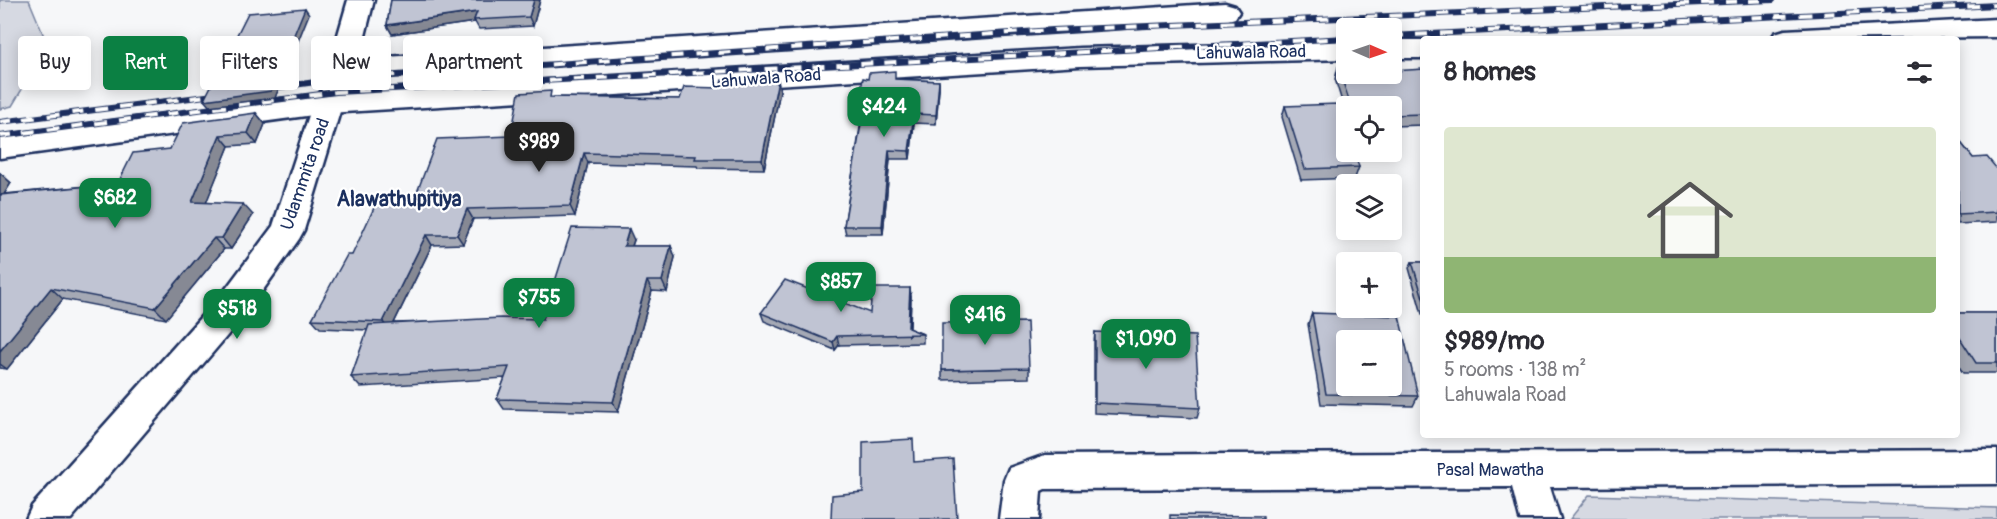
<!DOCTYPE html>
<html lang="en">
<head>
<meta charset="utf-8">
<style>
	:root { --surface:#fff; --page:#f7f7f7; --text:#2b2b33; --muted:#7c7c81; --accent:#0b8043 }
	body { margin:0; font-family:Pangolin,sans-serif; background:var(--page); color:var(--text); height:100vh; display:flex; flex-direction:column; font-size:22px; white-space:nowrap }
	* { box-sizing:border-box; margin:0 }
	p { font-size:20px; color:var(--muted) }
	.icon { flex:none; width:33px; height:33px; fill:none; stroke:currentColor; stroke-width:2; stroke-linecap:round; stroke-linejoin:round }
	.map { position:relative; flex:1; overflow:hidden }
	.side { position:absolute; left:1420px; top:36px; width:540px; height:402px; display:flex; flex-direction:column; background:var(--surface); border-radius:6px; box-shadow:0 3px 15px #0003 }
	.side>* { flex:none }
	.hud { position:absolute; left:18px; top:36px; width:570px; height:54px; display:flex; gap:12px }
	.needle { width:39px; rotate:92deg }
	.buttons { position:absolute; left:1336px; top:18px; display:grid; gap:12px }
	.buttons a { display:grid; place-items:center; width:66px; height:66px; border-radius:6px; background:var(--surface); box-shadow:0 3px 15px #0003; font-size:30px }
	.price { position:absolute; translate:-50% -51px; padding:0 14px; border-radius:12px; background:var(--accent); color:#fff; font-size:20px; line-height:39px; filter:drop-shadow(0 2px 3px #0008) }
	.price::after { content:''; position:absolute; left:50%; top:36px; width:18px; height:14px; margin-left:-9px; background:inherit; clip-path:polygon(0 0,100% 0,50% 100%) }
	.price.current { background:#222; color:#fff }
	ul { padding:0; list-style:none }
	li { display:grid; align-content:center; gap:12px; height:318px; padding:0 24px }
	li span { display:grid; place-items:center; height:186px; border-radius:6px; color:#555 }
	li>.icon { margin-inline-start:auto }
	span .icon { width:108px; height:108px; fill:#fffc; stroke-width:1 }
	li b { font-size:26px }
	h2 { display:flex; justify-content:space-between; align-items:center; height:72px; padding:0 24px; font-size:26px }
	.tag { padding:0 21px; border-radius:6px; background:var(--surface); box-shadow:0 3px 15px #0003; font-size:21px; line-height:54px }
	.tag.current { background:var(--accent); color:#fff }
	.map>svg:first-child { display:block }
	.green { fill:#d6d9e2; stroke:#7884a0; stroke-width:1.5 }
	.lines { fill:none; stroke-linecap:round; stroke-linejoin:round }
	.minor-casing { stroke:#1b2f5e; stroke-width:5 }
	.tertiary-casing { stroke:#1b2f5e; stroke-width:5 }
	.minor { fill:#fff; fill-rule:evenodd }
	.tertiary { fill:#fff; fill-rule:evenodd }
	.rail-casing { stroke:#1b2f5e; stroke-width:6 }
	.rail { stroke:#fff; stroke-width:4; stroke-dasharray:12; stroke-linecap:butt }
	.wall { fill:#a5a9b5; stroke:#1b2f5e; stroke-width:1.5 }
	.shaded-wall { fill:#868994; stroke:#1b2f5e; stroke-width:1.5 }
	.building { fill:#c0c4d3; stroke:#1b2f5e; stroke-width:1.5; fill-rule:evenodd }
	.labels { text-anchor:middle; stroke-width:4.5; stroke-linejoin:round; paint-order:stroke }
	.street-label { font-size:18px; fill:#1b2f5e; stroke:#fff }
	.quarter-label { font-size:21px; font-weight:bold; fill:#1b2f5e; stroke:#fff }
</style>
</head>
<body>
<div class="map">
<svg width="1997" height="519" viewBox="0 0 1997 519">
	<rect width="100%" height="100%" fill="#f6f7f9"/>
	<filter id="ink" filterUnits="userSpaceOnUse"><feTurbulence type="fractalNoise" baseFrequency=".0167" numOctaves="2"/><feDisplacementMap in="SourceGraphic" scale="12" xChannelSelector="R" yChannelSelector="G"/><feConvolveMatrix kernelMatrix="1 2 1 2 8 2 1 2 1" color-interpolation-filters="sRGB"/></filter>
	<g filter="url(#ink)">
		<g class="green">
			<polygon points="0,0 29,0 48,46 12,106 0,109"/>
			<polygon points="1589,495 1997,508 1997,519 1570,519"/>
		</g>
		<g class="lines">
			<g class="minor-casing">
				<g id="minor">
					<polygon points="1225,3 1235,6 1239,12 1235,18 1225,21 340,80 330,77 326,70 330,63 340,60"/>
					<polygon points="1997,19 1997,37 1771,39 1775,33 1785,30"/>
					<rect x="1392" y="40" width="32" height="18"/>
					<polygon points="1347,41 1347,59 1080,66 328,113 0,158 0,136 328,93 1080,48"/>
					<polygon points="1997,450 1997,484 1550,487 1560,519 1520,519 1512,487 1045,489 1041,491 1039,519 999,519 1004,480 1009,468 1045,455"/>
				</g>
			</g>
			<g class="tertiary-casing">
				<polygon id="tertiary" points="348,0 374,0 351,92 342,105 304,230 299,239 249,310 71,519 26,519 32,506 225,290 273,226 313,103 322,90"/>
			</g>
			<use href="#minor" class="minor"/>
			<use href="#tertiary" class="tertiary"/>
			<g class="rail-casing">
				<g id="rail">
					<polyline points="1392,36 1997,5"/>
					<polyline points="264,89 338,79 1053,30 1773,0"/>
					<polyline points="0,122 222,94"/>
					<polyline points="0,136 336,92 1347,38"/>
				</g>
			</g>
			<use href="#rail" class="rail"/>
		</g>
		<g class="wall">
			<polygon points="391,0 540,0 533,26 479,29 475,22 392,34 387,25"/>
			<polygon points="1338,67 1392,74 1424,69 1424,125 1392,126 1392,106 1347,106 1347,118 1335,79"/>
			<polygon points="896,79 939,81 939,89 936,124 914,123 910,159 890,159 883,234 846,234 844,226 861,121 858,121 857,112"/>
			<polygon points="780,91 764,169 698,168 697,166 588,163 575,216 473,219 463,244 432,245 394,323 543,319 634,240 632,246 671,246 675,257 667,292 652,291 618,412 504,409 497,399 505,378 360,387 351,377 368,330 320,328 312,319 352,255 416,195 511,136 554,97 680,99"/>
			<polygon points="1285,106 1359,167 1355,178 1301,180 1282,117"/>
			<polygon points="256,113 265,124 257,144 229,146 206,202 253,215 231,249 224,249 166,319 63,299 7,369 0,368 0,173 11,183 4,194 118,183 170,149"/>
			<polygon points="1958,139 1973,158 1997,169 1997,222 1958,224"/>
			<polygon points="1412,262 1424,262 1424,314 1422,314 1409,268"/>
			<polygon points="910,288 911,297 910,329 923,334 923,343 839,345 835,350 764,321 761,313 870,313"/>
			<polygon points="1312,313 1418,396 1413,406 1321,404 1308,324"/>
			<polygon points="1958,313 1997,313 1997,373 1963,373 1958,365"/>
			<polygon points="1095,332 1200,408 1197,418 1094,413 1094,342"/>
			<polygon points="1029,368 1029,378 942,380 942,370"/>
		</g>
		<g class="shaded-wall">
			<polygon points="534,0 540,0 533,26 529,17"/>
			<polygon points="305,8 309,14 275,98 209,106 204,100"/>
			<polygon points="477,12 474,20 475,22 392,34 387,25"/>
			<polygon points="778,80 780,91 764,169 762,159"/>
			<polygon points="939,81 939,89 936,124 936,115"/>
			<polygon points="256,113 265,124 257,144 248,133"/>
			<polygon points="914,114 914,123 910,159 909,151"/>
			<polygon points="220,135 229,146 202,213 192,202"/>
			<polygon points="889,150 890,159 883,234 882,226"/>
			<polygon points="584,153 588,163 575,216 570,206"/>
			<polygon points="0,173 11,183 0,201"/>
			<polygon points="243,204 253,215 231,249 222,238"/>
			<polygon points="467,209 473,219 463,244 457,235"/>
			<polygon points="629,229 634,240 628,257 624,246"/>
			<polygon points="426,235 432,245 390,331 383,322"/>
			<polygon points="214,238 224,249 166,319 155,308"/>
			<polygon points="671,246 675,257 667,292 662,281"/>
			<polygon points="647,281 652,291 618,412 613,402"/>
			<polygon points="51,288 63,299 7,369 0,364 0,351"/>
			<polygon points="910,288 911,297 909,337 908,328"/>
			<polygon points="837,336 839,345 835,350 833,342"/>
		</g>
		<g class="building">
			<polygon points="391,0 534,0 529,17 474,20 477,12 387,25"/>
			<polygon points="305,8 271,91 204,100 248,13"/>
			<polygon points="1338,67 1347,67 1347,74 1392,74 1392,71 1424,69 1424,114 1392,115 1392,106 1351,106"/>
			<polygon points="895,71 895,79 939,81 936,115 914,114 909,151 889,150 882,226 844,226 863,112 857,112 863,78 868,79 869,73"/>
			<polygon points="722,80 778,80 762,159 695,159 696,156 584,153 570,206 467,209 457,235 426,235 383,322 312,319 347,255 352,255 380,195 416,195 437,139 511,136 519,93 551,91 550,97 680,99 684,87 720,88"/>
			<polygon points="1337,104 1347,132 1347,152 1354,152 1359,167 1305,169 1285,106"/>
			<polygon points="256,113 248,133 220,135 192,202 243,204 222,238 214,238 155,308 51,288 0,351 0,195 118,183 133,153 170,149 183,123"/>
			<polygon points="1958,139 1973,158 1987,157 1997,169 1997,212 1958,214"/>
			<polygon points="572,228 629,229 624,246 671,246 662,281 647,281 613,402 497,399 509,367 351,377 369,325 501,318 543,319"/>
			<polygon points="1412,262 1424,262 1424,301"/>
			<polygon points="785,280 870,313 872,288 910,288 908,328 923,334 837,336 833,342 761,313"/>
			<path d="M1312,313L1399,316L1418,396L1326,394ZM1347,340H1392V386H1347Z"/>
			<polygon points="1958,313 1997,313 1997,363 1976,363 1958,335"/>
			<polygon points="1027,322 1029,368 942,370 942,323"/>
			<polygon points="1095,332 1195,336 1200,408 1095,403"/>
			<polygon points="913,439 914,462 953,459 957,519 831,519 832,495 863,492 863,442"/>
			<polygon points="1170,515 1263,516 1263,519 1170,519"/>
		</g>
	</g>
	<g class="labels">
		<g class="street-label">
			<text transform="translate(1251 52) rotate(-1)" y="6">Lahuwala Road</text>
			<text transform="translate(766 78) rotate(-4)" y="6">Lahuwala Road</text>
			<text transform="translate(305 174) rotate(-71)" y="6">Udammita road</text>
			<text x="1490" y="476">Pasal Mawatha</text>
		</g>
		<g class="quarter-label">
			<text x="399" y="206">Alawathupitiya</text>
		</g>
	</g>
</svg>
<div class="buttons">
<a><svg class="needle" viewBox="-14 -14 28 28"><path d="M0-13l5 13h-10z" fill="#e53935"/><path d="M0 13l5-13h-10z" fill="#7c7c81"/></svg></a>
<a><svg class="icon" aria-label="locate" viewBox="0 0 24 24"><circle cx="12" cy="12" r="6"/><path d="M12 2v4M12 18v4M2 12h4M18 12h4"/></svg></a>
<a><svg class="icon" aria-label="layers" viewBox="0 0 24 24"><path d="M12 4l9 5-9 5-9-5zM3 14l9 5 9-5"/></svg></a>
<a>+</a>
<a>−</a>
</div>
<b class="price" style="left:884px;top:138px">$424</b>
<b class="price current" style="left:539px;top:173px">$989</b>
<b class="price" style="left:115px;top:229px">$682</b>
<b class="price" style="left:841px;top:313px">$857</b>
<b class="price" style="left:539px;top:329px">$755</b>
<b class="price" style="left:237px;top:340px">$518</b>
<b class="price" style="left:985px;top:346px">$416</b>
<b class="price" style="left:1146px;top:370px">$1,090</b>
<div class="hud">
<a class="tag">Buy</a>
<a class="tag current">Rent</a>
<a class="tag">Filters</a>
<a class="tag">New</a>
<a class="tag">Apartment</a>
</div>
<section class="side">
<h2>8 homes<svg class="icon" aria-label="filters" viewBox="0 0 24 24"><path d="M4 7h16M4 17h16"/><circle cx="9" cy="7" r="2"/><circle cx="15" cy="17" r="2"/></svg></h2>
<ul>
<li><span style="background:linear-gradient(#dfe7d0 70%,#8fb573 0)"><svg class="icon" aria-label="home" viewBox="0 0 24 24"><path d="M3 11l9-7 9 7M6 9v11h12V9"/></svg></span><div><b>$989/mo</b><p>5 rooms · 138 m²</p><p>Lahuwala Road</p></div></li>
</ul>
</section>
</div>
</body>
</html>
